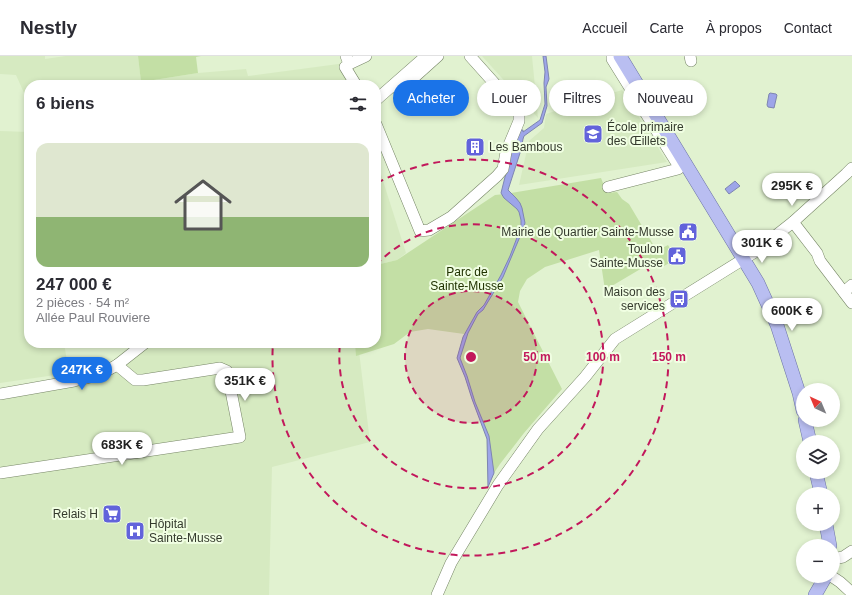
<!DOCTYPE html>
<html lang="fr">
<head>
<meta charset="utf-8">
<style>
	:root { --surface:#fff; --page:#f2f2f3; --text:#2b2b33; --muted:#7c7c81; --line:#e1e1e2; --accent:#1a73e8 }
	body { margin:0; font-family:Helvetica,sans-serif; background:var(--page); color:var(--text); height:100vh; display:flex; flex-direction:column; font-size:15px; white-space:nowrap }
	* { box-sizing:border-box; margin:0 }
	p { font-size:13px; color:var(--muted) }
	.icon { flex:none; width:22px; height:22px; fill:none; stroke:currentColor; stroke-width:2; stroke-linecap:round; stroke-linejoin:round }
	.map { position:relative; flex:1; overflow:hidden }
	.sheet { position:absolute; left:24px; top:24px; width:357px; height:268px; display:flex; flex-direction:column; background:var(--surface); border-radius:16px; box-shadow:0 2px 6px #0003 }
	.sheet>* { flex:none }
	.banner { position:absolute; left:393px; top:24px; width:380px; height:36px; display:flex; gap:8px }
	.needle { width:26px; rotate:316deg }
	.controls { position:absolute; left:796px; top:327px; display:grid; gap:8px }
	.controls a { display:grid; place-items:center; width:44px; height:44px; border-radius:50%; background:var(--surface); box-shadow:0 2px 6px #0003; font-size:20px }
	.price { position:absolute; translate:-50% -34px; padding:0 9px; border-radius:14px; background:#fff; color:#222; font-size:13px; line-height:26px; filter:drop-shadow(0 1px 2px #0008) }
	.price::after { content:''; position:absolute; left:50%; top:24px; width:12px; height:9px; margin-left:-6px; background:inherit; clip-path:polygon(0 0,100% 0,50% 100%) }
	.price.active { background:var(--accent); color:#fff }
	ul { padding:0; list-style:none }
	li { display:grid; align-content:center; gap:8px; height:212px; padding:0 12px }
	li span { display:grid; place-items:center; height:124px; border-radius:12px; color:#555 }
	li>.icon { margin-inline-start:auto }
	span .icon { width:72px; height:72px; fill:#fffc; stroke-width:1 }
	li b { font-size:17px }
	h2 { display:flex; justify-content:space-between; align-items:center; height:48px; padding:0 12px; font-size:17px }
	.chip { padding:0 14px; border-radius:18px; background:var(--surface); box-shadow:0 2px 6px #0003; font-size:14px; line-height:36px }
	.chip.active { background:var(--accent); color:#fff }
	header { display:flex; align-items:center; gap:24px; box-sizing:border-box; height:56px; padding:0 20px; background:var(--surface); border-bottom:1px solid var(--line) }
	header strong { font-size:19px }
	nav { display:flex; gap:22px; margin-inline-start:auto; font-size:14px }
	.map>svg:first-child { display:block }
	.built { fill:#d6eac1 }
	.green { fill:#c3dfa5 }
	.water { fill:#9da5e9; stroke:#7e85b1 }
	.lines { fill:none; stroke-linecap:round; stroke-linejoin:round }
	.minor-casing { stroke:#778667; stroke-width:12 }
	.major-casing { stroke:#6c73a6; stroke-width:14 }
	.minor { stroke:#fff; stroke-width:11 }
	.major { stroke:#b9bef1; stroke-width:13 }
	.ring { fill:none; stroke:#c2185b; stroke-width:2; stroke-dasharray:7 5 }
	.labels { text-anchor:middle; stroke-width:4; stroke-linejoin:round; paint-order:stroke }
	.poi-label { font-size:12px; fill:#343a2d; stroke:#f0fee2; text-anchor:end }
	.park-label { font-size:12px; fill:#203200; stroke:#f0fee2 }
	.centre { fill:#c2185b; stroke:#f0fee2; stroke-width:2 }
	.ring-label { font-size:12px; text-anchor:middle; font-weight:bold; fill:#c2185b; stroke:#f0fee2; stroke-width:4; stroke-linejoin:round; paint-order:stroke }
</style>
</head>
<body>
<header>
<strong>Nestly</strong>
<nav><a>Accueil</a><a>Carte</a><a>À propos</a><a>Contact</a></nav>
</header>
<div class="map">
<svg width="852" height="539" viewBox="0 0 852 539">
	<rect width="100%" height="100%" fill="#e1f2d0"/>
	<g class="built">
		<polygon points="0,0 45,0 45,3 66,0 138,0 141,26 198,17 246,13 248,20 346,7 353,29 29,29 29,48 16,19 0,18"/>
		<polygon points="482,0 532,0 538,62"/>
		<polygon points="622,34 667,106 519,129 529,85 544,72 546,58"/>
		<polygon points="0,75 29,76 29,287 64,287 69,317 0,327"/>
		<polygon points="376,103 406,197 397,204 376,209"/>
		<polygon points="153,287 358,287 370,386 272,411 269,539 0,539 0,344 86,328 102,322"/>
	</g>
	<g class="green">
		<polygon points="138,0 201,0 196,1 198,17 141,26"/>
		<polygon points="601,122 607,137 617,136 622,143 629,148 657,195 668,189 676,203 659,213 654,205 605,234 599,194 545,211 527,223 520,235 518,246 562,333 524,377 500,408 494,417 488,431 487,383 472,343 465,321 457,302 464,278 428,273 410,276 394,288 356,300 355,287 376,287 376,209 397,204 495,139 505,138"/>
	</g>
	<g class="water">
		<polygon points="543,0 546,0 549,23 546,31 547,50 542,67 524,80 523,83 521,94 508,134 516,142 520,147 522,152 525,167 519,183 503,221 483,254 478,258 468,277 460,302 467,320 475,346 489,380 494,417 488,431 487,383 472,343 465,321 457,302 463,281 477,256 484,249 501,219 510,200 521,171 521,164 519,156 517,153 504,142 501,137 513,89 521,74 523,74 523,76 540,64 545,48 544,27 545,16"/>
		<polygon points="770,37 776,38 777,39 774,52 768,51 767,49 769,38"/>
		<polygon points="735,125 740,130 729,138 725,133"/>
	</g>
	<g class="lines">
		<g class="minor-casing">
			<g id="minor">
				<polyline points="346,0 349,8 345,11 356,29"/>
				<polyline points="690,0 691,5"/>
				<polyline points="349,8 366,0"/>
				<polyline points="399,35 438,0"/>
				<polyline points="376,44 426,0"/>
				<polyline points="376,68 420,175 429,174 451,161 497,120 503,113 506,96 519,65 519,57 512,47 470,0"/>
				<polyline points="608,131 678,113 678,109 612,3 612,0"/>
				<polyline points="793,166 817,197 820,205 852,247"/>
				<polyline points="844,236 852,229"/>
				<polyline points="0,338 74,325 99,319 117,309 145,287"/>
				<polyline points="0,417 240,381 227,315 220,312 143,324 135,324 117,309"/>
				<polyline points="833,503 843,501 852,495"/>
				<polyline points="831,520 840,526 852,537"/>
				<polyline points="437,539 451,507 498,429 538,373 585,321 615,283 755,196 793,166 846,118 852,112"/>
			</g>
		</g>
		<g class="major-casing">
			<g id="major">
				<polyline points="620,0 758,227 777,269 799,337 803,355"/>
				<polyline points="805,364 810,386"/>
				<polyline points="816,416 821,438"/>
				<polyline points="826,468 830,490"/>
				<polyline points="815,539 826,520"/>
			</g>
		</g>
		<use href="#minor" class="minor"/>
		<use href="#major" class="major"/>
	</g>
	<circle cx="471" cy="301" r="66" fill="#c2185b" fill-opacity=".12"/>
	<g class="ring">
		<circle cx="471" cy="301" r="66"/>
		<path d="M376 209A132 132 0 1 1 340 287"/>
		<path d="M377 127A198 198 0 1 1 273 287"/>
	</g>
	<defs>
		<g id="school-square" transform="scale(1)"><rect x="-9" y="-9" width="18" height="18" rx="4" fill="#6263db" stroke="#f0fee2"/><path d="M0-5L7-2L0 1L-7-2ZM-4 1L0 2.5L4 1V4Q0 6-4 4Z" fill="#fff"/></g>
		<g id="building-square" transform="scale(1)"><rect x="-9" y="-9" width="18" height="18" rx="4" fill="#6263db" stroke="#f0fee2"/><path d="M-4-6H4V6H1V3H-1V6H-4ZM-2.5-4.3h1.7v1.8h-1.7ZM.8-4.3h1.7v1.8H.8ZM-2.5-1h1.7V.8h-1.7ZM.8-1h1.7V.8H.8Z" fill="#fff"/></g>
		<g id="civic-square" transform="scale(1)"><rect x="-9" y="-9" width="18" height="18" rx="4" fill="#6263db" stroke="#f0fee2"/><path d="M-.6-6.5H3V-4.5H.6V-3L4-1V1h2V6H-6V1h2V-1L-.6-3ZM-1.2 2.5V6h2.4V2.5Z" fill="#fff"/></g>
		<g id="bus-square" transform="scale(1)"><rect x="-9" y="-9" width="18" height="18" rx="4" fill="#6263db" stroke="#f0fee2"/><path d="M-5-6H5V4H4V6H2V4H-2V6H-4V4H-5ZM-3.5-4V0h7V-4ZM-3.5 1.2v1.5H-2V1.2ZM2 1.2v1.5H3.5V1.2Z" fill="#fff"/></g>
		<g id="supermarket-square" transform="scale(1)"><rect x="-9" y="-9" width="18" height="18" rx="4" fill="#6263db" stroke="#f0fee2"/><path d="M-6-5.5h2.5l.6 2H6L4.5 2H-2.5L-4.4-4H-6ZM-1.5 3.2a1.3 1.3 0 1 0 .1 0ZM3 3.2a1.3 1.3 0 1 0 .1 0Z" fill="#fff"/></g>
		<g id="hospital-square" transform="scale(1)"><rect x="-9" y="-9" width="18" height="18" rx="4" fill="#6263db" stroke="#f0fee2"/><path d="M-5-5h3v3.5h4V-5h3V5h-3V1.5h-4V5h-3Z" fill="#fff"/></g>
	</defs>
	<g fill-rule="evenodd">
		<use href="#school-square" x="593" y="78"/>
		<use href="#building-square" x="475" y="91"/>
		<use href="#civic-square" x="688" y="176"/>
		<use href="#civic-square" x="677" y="200"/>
		<use href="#bus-square" x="679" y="243"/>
		<use href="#supermarket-square" x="112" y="458"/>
		<use href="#hospital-square" x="135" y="475"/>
	</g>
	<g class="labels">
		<g class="poi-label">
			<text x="607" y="75" text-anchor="start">École primaire<tspan x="607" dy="14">des Œillets</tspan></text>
			<text x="489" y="95" text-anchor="start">Les Bambous</text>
			<text x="674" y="180">Mairie de Quartier Sainte-Musse</text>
			<text x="663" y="197">Toulon<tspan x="663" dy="14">Sainte-Musse</tspan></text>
			<text x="665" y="240">Maison des<tspan x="665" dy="14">services</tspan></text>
			<text x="98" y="462">Relais H</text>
			<text x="149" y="472" text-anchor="start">Hôpital<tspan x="149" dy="14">Sainte-Musse</tspan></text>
		</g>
		<g class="park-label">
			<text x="467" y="220">Parc de<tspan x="467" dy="14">Sainte-Musse</tspan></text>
		</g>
	</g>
	<circle cx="471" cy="301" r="6" class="centre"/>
	<g class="ring-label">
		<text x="537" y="305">50 m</text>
		<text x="603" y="305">100 m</text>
		<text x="669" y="305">150 m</text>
	</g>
</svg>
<div class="controls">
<a><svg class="needle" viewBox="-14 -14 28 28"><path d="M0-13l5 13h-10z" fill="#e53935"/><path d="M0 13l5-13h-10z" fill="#7c7c81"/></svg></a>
<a><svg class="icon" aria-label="layers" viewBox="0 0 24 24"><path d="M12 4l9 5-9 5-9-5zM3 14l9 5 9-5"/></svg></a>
<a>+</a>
<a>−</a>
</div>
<b class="price" style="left:792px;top:151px">295K €</b>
<b class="price" style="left:762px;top:208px">301K €</b>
<b class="price" style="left:792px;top:276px">600K €</b>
<b class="price active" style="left:82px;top:335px">247K €</b>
<b class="price" style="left:245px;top:346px">351K €</b>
<b class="price" style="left:122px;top:410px">683K €</b>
<div class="banner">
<a class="chip active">Acheter</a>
<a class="chip">Louer</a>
<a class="chip">Filtres</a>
<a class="chip">Nouveau</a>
</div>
<section class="sheet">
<h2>6 biens<svg class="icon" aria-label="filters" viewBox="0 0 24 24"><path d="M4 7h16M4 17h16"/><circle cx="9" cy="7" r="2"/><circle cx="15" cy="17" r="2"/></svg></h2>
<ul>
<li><span style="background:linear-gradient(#dfe7d0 60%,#8fb573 0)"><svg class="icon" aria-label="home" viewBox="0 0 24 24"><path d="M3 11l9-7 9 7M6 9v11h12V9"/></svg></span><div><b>247 000 €</b><p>2 pièces · 54 m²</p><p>Allée Paul Rouviere</p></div></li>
</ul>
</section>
</div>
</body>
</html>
